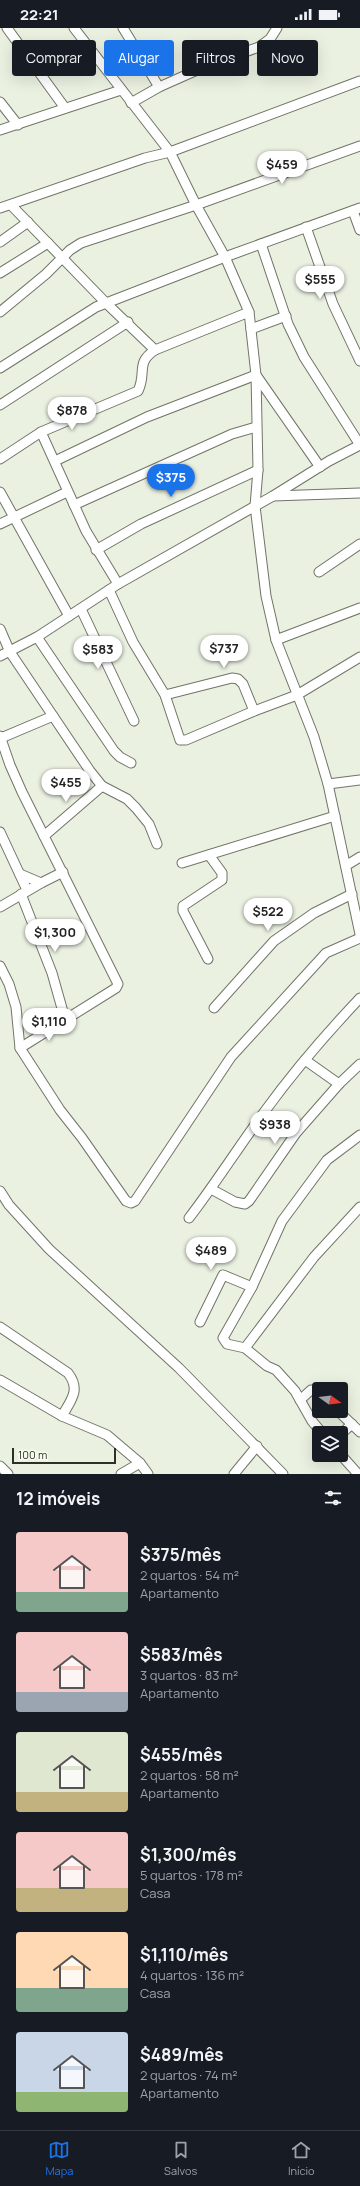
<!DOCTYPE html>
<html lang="pt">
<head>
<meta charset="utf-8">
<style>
	:root { --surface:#171b24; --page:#20242c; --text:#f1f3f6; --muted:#9ea1a6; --line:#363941; --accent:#1a73e8 }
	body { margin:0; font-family:Manrope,sans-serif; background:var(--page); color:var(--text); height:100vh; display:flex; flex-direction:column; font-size:15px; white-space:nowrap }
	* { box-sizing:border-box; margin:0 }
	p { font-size:13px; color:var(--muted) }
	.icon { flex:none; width:22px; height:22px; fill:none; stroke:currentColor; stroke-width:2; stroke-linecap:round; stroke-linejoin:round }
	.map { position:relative; height:1446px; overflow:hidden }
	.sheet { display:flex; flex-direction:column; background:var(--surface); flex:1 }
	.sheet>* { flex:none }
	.guide { position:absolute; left:12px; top:12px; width:336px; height:36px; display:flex; gap:8px }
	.needle { width:26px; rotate:105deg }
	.buttons { position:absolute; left:312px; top:1354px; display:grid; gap:8px }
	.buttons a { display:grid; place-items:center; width:36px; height:36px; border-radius:4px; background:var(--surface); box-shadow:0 4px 16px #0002; font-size:20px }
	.scale { position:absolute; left:12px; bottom:10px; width:104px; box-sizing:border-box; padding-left:4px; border:2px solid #2d2f29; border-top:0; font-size:11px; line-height:14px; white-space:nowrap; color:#2d2f29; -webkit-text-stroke:3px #f7feee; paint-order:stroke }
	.price { position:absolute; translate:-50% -34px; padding:0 9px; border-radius:14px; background:#fff; color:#222; font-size:13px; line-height:26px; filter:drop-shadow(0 1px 2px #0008) }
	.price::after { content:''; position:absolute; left:50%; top:24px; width:12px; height:9px; margin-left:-6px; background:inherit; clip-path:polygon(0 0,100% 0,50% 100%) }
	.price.on { background:var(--accent); color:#fff }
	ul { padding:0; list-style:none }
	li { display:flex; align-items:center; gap:12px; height:100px; padding:0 16px }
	li span { display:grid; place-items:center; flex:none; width:112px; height:80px; border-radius:4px; color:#555 }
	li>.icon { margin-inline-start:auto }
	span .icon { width:48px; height:48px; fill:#fffc; stroke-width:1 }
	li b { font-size:17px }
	h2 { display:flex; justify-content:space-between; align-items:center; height:48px; padding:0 16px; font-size:17px }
	.pill { padding:0 14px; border-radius:4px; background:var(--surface); box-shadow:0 4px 16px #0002; font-size:14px; line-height:36px }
	.pill.on { background:var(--accent); color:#fff }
	.status { display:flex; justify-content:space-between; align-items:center; height:28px; padding:0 20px; background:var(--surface); direction:ltr }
	.status svg { height:11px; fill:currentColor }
	.menu { display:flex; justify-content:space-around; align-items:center; height:56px; border-top:1px solid var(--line); background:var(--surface); font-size:11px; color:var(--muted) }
	.menu a { display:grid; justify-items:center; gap:2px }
	.menu .on { color:var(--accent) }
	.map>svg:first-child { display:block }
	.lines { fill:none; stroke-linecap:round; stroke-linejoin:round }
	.minor-casing { stroke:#6f7567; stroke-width:11 }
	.minor { stroke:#fff; stroke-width:9 }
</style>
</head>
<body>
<div class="status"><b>22:21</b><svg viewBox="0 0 49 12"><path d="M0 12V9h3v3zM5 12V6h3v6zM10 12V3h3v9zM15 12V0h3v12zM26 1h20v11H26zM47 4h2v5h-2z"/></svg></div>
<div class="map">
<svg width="360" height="1446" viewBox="0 0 360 1446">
	<rect width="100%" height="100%" fill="#eaf1e1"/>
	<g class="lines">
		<g class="minor-casing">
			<g id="minor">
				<polyline points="7,0 65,80"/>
				<polyline points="74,0 170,124 196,177 225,229 249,284 256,347 258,442 255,478 266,568 276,612 314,709 328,756 360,906"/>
				<polyline points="123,0 159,59"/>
				<polyline points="0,74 18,97"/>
				<polyline points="131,75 159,59 211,36 259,19 270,11 277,0"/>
				<polyline points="0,102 121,62"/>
				<polyline points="0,180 145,130 170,124 360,53"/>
				<polyline points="353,183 360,202"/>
				<polyline points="306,199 333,276 360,333"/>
				<polyline points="0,214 28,194"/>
				<polyline points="261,216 288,296 304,329 360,417"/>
				<polyline points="0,245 48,215"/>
				<polyline points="0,284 46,246 70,222 81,215 196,177 360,118"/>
				<polyline points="251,301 286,288"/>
				<polyline points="155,322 249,284"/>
				<polyline points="0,340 96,279 225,229 360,180"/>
				<polyline points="0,377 128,294"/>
				<polyline points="41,404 86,503 118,556"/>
				<path d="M0,431L41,404L138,363C147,345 135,335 155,322L106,275L11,177"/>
				<polyline points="55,433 147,389 256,347 320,439"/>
				<polyline points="0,464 69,588"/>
				<polyline points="273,468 360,465"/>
				<polyline points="74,477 232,406 256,399"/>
				<polyline points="0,496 67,464"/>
				<polyline points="96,522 141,496 258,442"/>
				<polyline points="319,544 360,516"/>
				<polyline points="109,562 133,614 165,667 180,712 186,712 254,683 297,667 360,629"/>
				<polyline points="81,581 134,693"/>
				<polyline points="0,601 10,624 90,743 102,758 127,771 136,780 149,796 157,816"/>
				<polyline points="37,609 114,723 120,729 131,735"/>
				<polyline points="276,612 360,580"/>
				<polyline points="0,628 37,609 118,556 273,468 329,433 360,417"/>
				<polyline points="165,667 232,650 238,651 243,656 254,683"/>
				<polyline points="0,708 10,737 22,764 118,956 116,960 20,1020"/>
				<polyline points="1,710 53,688"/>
				<polyline points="328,756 360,752"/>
				<polyline points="0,804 27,862"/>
				<polyline points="44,808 102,758"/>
				<polyline points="182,835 335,788"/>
				<polyline points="347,837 360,829"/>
				<polyline points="20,846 41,855"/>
				<polyline points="21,866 52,945 65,991"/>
				<polyline points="0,879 41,855 63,844"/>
				<polyline points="208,931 183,883 183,878 222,852 222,845 209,827"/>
				<polyline points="0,938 9,956 16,979 20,1020 60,1082 82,1110 126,1173 131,1175 135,1173 231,1029 326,925 360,910"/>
				<polyline points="214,980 274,913 314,885 352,866"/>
				<polyline points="305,1032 339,1056"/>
				<polyline points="211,1161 235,1174 245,1176 249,1173 296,1105 339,1056 360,1036"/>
				<polyline points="0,1163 9,1177 49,1221 179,1340 283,1446"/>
				<path d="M189,1190C216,1155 239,1118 265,1083C294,1043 326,1006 360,970"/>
				<polyline points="200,1294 223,1247 252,1259"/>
				<path d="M0,1299L68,1345C81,1362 71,1372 62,1388"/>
				<polyline points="245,1320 314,1229 360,1179"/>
				<polyline points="0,1352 62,1388 107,1407 140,1435 148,1446"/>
				<polyline points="300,1372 311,1362 316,1362 319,1365"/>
				<polyline points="338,1383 360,1404"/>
				<polyline points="322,1405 312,1393 295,1363 276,1342 267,1338 245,1320 227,1316 223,1310 252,1259 282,1193 327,1132 360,1107"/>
				<polyline points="341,1406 352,1396"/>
				<polyline points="341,1427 358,1446"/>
				<polyline points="0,1438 8,1446"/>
				<polyline points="121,1446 140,1435"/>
				<polyline points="234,1446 257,1418"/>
			</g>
		</g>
		<use href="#minor" class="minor"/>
	</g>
</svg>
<div class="buttons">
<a><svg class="needle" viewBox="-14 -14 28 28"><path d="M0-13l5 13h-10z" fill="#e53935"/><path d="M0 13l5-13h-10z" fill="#9ea1a6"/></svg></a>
<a><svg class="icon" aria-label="layers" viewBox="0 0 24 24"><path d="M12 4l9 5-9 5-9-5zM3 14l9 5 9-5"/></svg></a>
</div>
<div class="scale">100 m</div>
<b class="price" style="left:282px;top:157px">$459</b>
<b class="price" style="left:320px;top:272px">$555</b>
<b class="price" style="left:72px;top:403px">$878</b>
<b class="price on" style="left:171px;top:470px">$375</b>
<b class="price" style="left:224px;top:641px">$737</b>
<b class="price" style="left:98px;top:642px">$583</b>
<b class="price" style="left:66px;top:775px">$455</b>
<b class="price" style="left:268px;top:904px">$522</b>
<b class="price" style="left:55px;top:925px">$1,300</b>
<b class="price" style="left:49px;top:1014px">$1,110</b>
<b class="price" style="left:275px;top:1117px">$938</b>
<b class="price" style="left:211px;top:1243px">$489</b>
<div class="guide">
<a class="pill">Comprar</a>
<a class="pill on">Alugar</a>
<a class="pill">Filtros</a>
<a class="pill">Novo</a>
</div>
</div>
<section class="sheet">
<h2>12 imóveis<svg class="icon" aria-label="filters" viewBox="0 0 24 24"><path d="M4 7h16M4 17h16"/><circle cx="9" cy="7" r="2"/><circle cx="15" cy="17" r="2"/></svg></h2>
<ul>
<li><span style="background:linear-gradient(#f6c9c9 75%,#7fa58c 0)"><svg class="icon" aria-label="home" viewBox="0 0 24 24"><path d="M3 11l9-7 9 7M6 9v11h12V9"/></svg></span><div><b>$375/mês</b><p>2 quartos · 54 m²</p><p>Apartamento</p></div></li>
<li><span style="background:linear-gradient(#f6c9c9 75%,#9aa5b1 0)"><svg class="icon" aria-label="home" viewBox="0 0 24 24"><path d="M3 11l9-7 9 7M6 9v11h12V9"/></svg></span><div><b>$583/mês</b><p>3 quartos · 83 m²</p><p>Apartamento</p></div></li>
<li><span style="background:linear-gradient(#dfe7d0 75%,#c2b280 0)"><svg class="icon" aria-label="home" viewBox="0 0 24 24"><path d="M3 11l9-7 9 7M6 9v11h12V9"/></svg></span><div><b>$455/mês</b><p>2 quartos · 58 m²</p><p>Apartamento</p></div></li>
<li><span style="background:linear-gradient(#f6c9c9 70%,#c2b280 0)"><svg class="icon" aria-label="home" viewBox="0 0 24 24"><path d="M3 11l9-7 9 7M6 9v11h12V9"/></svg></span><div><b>$1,300/mês</b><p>5 quartos · 178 m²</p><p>Casa</p></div></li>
<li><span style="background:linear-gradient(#ffd9b3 70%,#7fa58c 0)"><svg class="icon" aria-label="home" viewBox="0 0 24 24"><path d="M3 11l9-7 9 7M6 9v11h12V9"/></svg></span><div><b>$1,110/mês</b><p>4 quartos · 136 m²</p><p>Casa</p></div></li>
<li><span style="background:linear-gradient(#c9d6e8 75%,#8fb573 0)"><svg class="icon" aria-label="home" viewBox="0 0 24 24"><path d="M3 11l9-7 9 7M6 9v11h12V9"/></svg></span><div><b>$489/mês</b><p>2 quartos · 74 m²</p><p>Apartamento</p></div></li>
</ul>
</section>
<nav class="menu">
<a class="on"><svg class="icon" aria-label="map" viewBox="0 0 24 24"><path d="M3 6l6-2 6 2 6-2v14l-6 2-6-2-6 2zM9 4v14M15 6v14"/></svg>Mapa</a>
<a><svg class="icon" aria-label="saved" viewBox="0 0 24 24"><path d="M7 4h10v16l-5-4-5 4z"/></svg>Salvos</a>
<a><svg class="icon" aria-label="home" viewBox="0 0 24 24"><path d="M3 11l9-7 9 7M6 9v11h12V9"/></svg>Início</a>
</nav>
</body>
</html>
